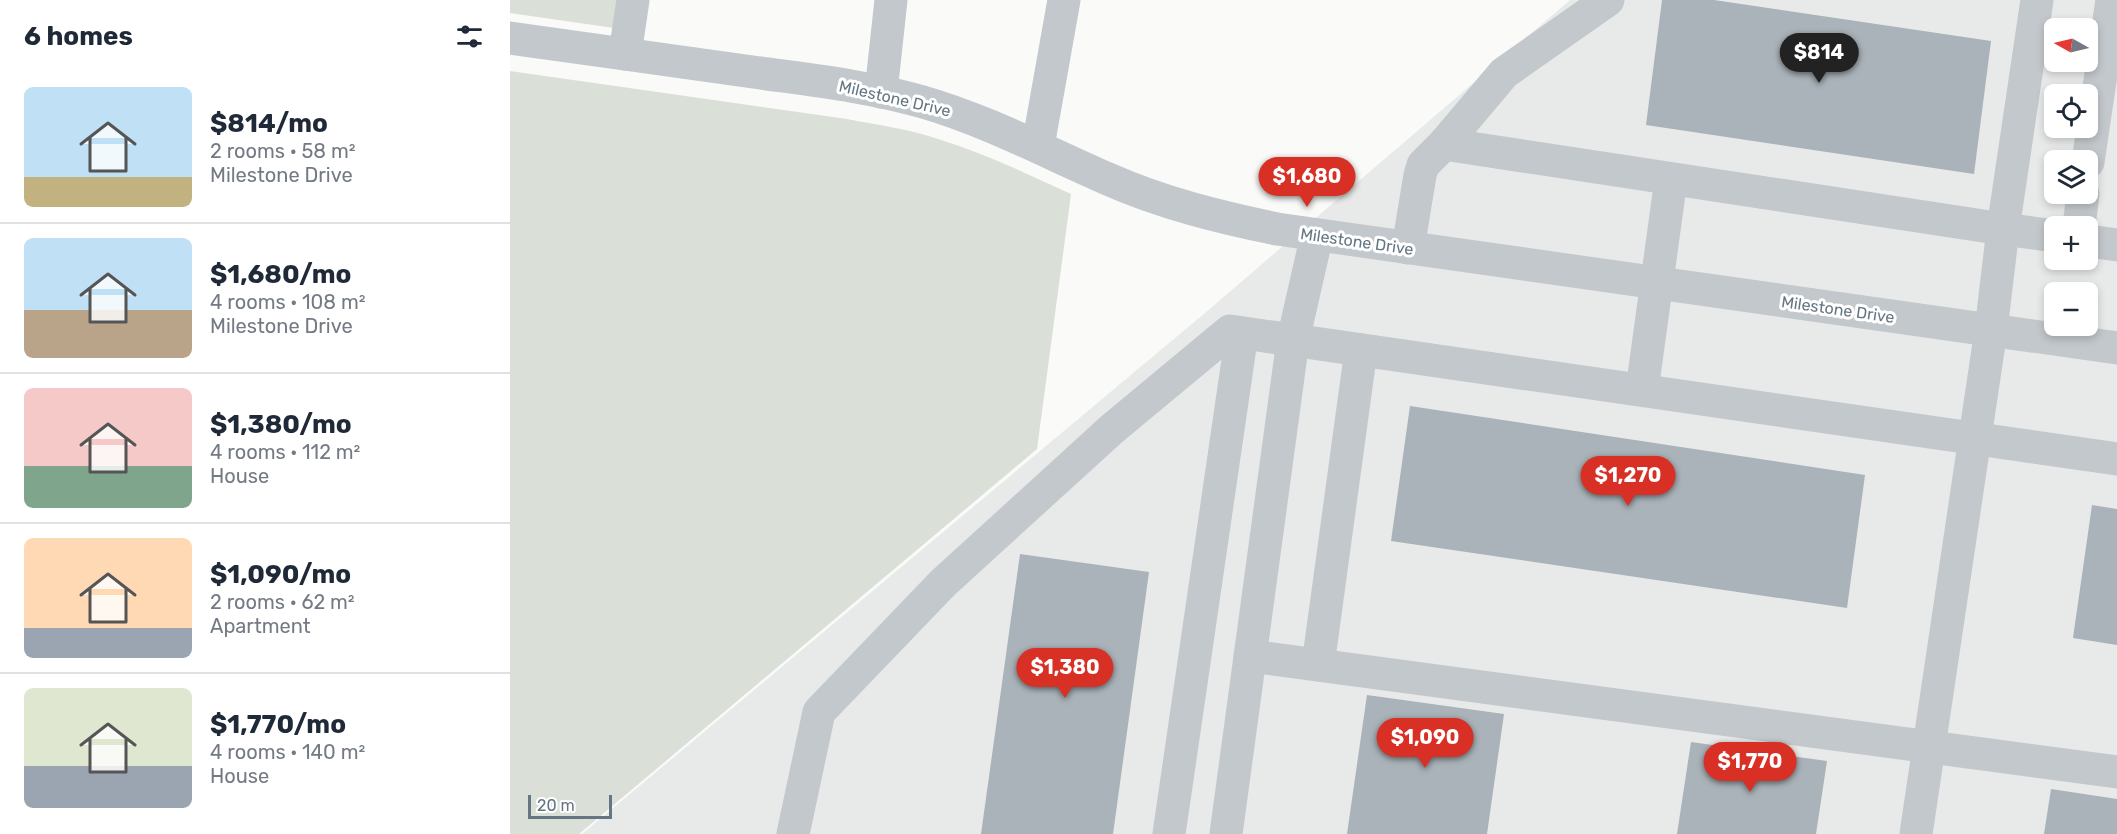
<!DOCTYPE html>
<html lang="en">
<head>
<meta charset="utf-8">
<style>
	:root { --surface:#fff; --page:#f2f2f3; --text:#1f2937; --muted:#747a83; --line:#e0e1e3; --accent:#d93025 }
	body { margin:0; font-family:Rubik,sans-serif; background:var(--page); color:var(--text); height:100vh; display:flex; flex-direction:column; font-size:22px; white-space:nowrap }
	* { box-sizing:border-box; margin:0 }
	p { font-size:20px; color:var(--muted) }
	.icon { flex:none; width:33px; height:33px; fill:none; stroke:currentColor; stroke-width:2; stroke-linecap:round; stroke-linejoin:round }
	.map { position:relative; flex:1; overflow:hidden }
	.sheet { display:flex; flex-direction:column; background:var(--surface); width:510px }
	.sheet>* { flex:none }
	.needle { width:39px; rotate:278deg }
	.fabs { position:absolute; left:1534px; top:18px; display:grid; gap:12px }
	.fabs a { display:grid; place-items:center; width:54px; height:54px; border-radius:9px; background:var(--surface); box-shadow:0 3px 9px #0003; font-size:30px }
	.scale { position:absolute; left:18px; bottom:15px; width:84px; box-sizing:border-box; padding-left:6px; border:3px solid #657683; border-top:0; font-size:16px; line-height:21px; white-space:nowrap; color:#657683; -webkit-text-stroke:4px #fff; paint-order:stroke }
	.price { position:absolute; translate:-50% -51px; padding:0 14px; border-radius:21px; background:var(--accent); color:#fff; font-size:20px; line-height:39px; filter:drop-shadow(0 2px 3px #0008) }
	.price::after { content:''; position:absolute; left:50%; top:36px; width:18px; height:14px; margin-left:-9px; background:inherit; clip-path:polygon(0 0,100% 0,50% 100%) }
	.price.selected { background:#222; color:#fff }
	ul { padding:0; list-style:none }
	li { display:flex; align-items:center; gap:18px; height:150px; padding:0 24px }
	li+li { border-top:2px solid var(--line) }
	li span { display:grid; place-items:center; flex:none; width:168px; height:120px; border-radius:9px; color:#555 }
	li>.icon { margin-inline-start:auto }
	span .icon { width:72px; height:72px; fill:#fffc; stroke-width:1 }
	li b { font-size:26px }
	h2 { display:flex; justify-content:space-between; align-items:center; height:72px; padding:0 24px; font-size:26px }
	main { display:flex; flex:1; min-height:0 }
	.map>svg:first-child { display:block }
	.built { fill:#e8e9e9; fill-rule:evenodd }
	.green { fill:#dadfd7 }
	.building { fill:#aab3b9 }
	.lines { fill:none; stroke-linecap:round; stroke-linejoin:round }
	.minor { stroke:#c3c8cc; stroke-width:33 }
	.labels { text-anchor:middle; stroke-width:6; stroke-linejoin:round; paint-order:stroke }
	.street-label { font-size:16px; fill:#657683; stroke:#fff }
</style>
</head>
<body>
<main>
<section class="sheet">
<h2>6 homes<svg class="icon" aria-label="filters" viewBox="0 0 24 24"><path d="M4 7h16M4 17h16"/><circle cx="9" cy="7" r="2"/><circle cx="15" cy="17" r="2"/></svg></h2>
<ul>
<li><span style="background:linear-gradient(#bfe0f5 75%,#c2b280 0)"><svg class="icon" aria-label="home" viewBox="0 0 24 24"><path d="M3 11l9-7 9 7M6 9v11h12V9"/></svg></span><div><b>$814/mo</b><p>2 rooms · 58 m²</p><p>Milestone Drive</p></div></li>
<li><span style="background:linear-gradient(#bfe0f5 60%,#b9a48a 0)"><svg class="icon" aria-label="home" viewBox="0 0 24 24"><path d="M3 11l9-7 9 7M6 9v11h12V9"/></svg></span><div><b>$1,680/mo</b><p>4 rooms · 108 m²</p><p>Milestone Drive</p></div></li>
<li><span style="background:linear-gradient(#f6c9c9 65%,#7fa58c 0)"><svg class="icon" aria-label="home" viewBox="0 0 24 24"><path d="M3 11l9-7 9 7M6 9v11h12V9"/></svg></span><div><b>$1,380/mo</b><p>4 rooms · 112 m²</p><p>House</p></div></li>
<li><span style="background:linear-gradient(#ffd9b3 75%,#9aa5b1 0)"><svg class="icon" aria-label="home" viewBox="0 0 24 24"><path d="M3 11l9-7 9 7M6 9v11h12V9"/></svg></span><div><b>$1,090/mo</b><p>2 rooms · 62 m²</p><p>Apartment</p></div></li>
<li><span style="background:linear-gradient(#dfe7d0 65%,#9aa5b1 0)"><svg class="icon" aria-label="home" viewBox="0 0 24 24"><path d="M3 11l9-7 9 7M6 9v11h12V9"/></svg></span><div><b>$1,770/mo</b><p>4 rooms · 140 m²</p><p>House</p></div></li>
</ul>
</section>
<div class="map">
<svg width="1607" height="834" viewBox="0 0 1607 834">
	<rect width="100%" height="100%" fill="#fafaf8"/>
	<path class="built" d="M1060,0H1607V834H72L695,313ZM1545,28H1578V62H1545ZM1545,94H1578V128H1545ZM1545,160H1578V194H1545ZM1545,226H1578V260H1545ZM1545,292H1578V326H1545Z"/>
	<g class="green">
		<polygon points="0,0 107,0 104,28 0,13"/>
		<path d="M0,71L337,119C367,125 399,129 428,139C474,153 517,174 561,194L527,449L69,834H0Z"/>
	</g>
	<g class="building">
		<polygon points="1152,0 1204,0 1481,41 1464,174 1136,125"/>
		<polygon points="900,406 1355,475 1337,608 881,541"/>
		<polygon points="1582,505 1607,509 1607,645 1563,638"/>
		<polygon points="510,554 639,572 603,834 471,834"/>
		<polygon points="857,695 994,714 977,834 837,834"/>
		<polygon points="1181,742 1317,761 1306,834 1167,834"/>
		<polygon points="1541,789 1607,799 1607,834 1534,834"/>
	</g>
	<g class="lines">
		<g class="minor">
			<polyline points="1098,0 994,73 934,144 1493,229 1481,330 1406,834"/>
			<polyline points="1527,0 1493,229 1545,236"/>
			<path d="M0,38C81,49 162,61 243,72C300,80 358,86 413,102C478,121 536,152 598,179C652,203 709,217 767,229L1607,348"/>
			<polyline points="115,54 123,0"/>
			<polyline points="371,92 381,0"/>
			<polyline points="528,146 554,0"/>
			<polyline points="1578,162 1602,0"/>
			<polyline points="1569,226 1573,194"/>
			<polyline points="1578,241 1607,245"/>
			<polyline points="898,248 910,175 913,165 934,144"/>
			<polyline points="1132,390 1161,179"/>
			<polyline points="740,656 1607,772"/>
			<polyline points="808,665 851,350"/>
			<polyline points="283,834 309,712 433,583 602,429 720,331 1607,459"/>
			<polyline points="659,834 732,333"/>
			<polyline points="716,834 783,340 807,235"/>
		</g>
	</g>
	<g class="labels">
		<g class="street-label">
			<text transform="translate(385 98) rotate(13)" y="6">Milestone Drive</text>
			<text transform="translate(847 241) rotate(8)" y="6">Milestone Drive</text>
			<text transform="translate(1328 309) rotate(8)" y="6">Milestone Drive</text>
		</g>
	</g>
</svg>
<div class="fabs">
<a><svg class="needle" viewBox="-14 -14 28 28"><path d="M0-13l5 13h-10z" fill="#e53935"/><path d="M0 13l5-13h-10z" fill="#747a83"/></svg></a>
<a><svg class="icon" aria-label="locate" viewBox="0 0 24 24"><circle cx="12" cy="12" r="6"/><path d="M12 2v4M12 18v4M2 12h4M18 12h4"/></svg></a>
<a><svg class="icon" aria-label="layers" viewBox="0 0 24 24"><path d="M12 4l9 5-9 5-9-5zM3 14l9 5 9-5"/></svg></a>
<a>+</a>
<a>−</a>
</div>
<div class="scale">20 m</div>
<b class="price selected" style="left:1309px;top:84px">$814</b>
<b class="price" style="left:797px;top:208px">$1,680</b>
<b class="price" style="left:1118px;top:507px">$1,270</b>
<b class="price" style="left:555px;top:699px">$1,380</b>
<b class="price" style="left:915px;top:769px">$1,090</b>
<b class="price" style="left:1240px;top:793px">$1,770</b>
</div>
</main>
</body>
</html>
